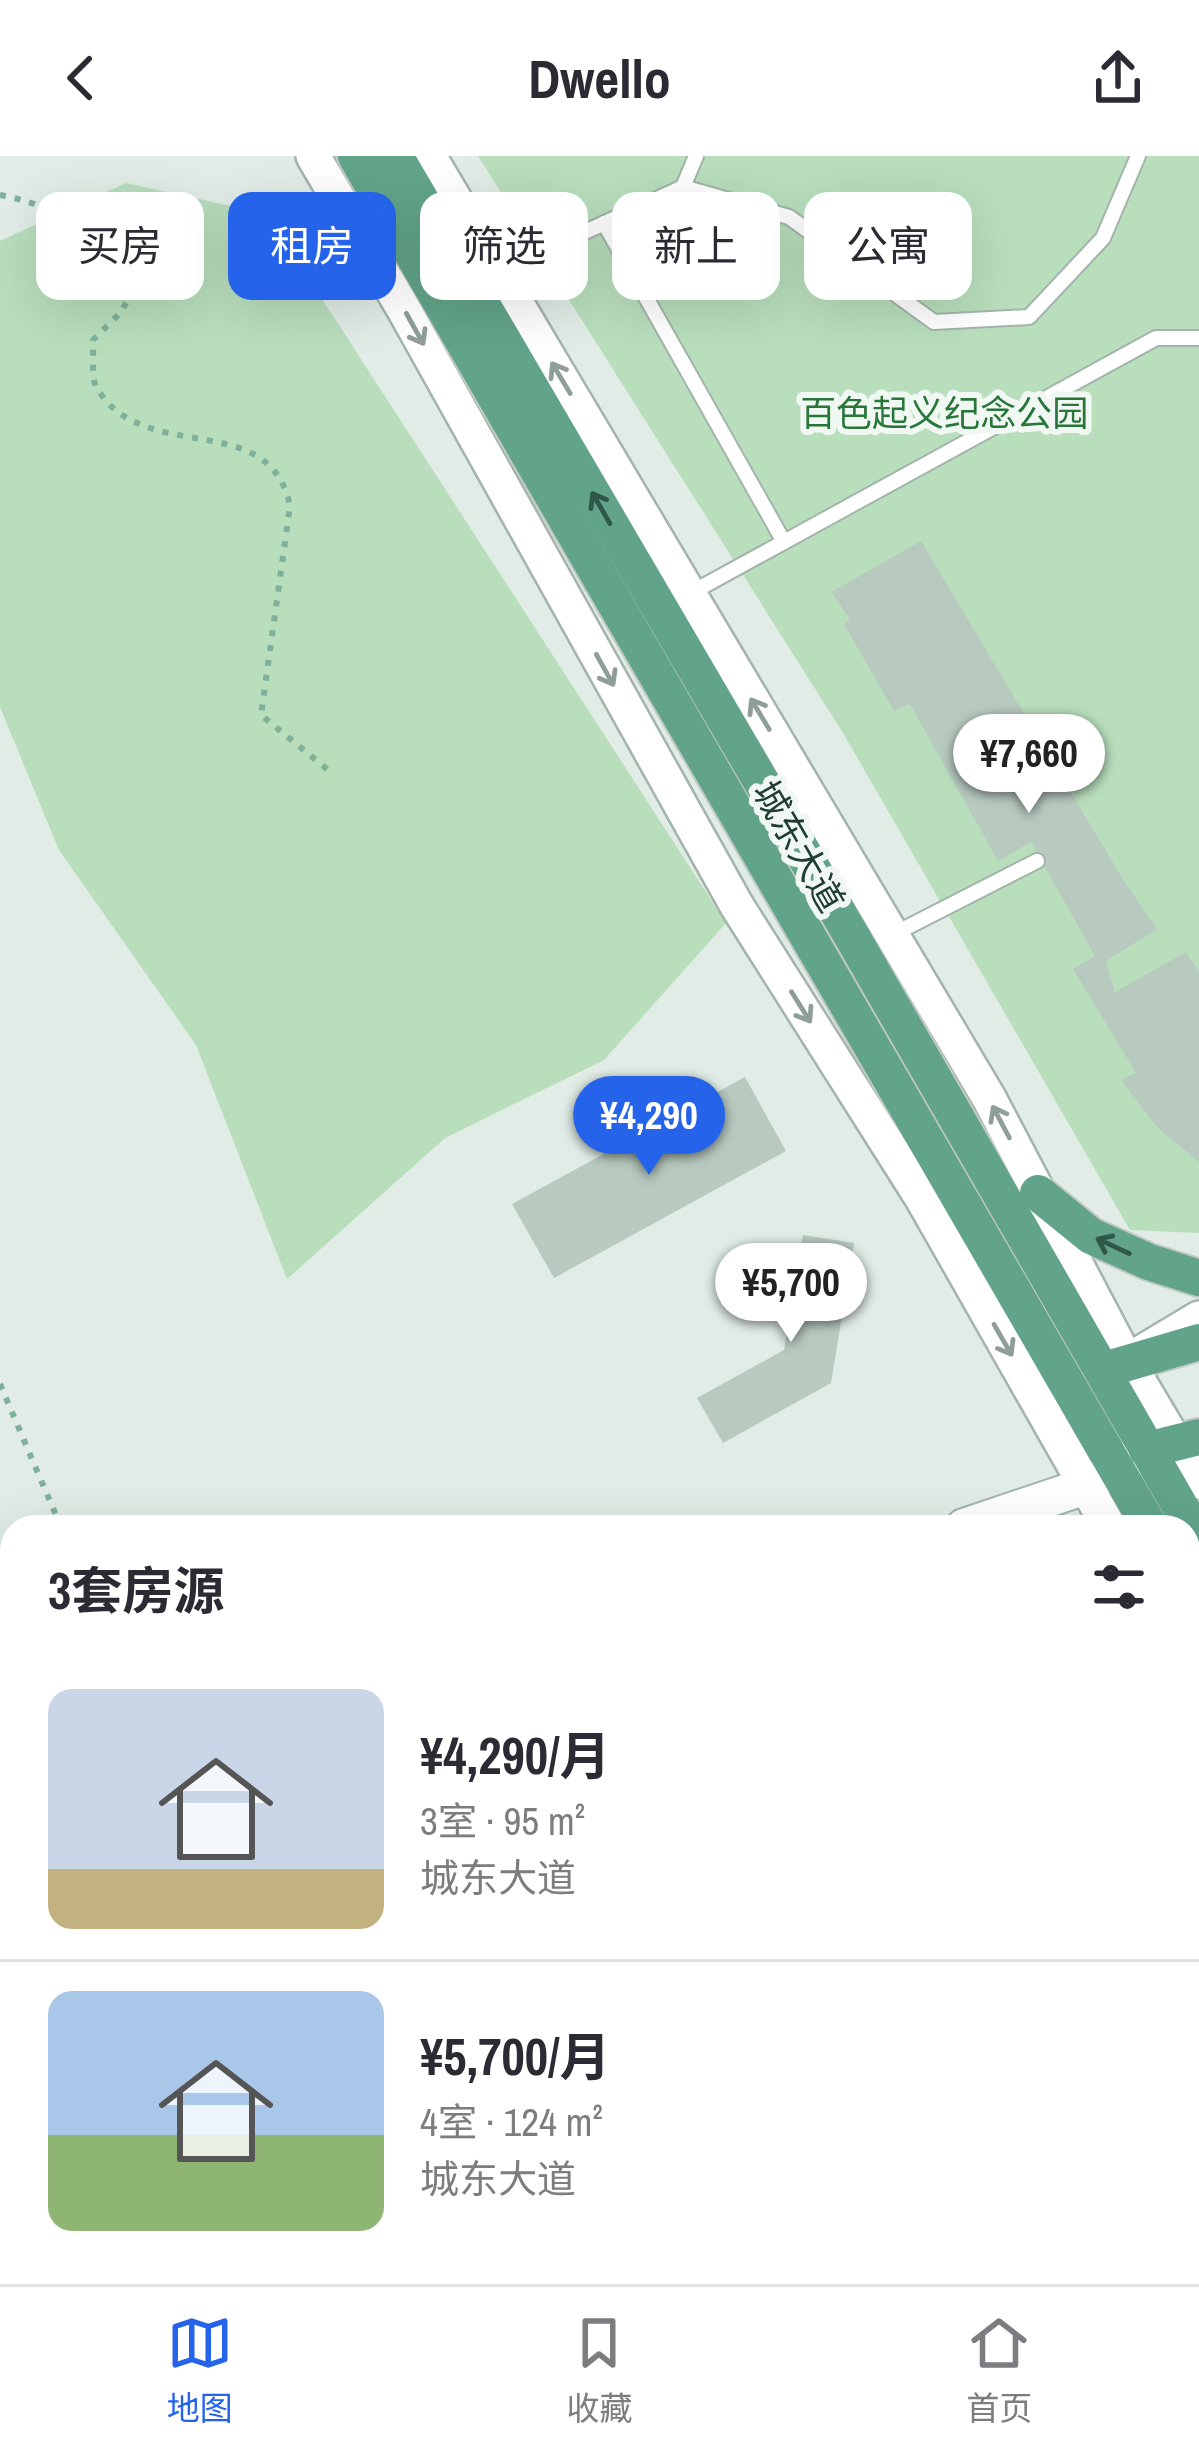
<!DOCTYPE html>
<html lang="zh">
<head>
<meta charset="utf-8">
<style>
	:root { --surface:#fff; --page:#f2f2f3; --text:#2b2b33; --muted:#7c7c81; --line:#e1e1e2; --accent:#2563eb }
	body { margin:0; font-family:"Archivo Narrow","Noto Sans SC",sans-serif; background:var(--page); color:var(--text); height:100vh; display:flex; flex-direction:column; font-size:45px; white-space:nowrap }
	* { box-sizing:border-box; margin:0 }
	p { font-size:39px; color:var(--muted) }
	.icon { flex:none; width:66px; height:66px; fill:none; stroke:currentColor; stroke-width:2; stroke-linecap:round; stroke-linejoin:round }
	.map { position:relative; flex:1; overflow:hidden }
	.side { position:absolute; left:0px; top:1359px; width:1200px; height:771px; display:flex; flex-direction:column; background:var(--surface); border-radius:36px 36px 0 0; box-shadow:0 12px 48px #0002 }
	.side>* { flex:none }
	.banner { position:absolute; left:36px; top:36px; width:1128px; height:108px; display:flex; gap:24px }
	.price { position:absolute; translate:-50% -102px; padding:0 27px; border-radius:42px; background:#fff; color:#222; font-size:39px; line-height:78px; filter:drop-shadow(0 3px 6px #0008) }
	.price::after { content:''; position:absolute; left:50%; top:72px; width:36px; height:27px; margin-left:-18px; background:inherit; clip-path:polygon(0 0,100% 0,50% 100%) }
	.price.selected { background:var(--accent); color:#fff }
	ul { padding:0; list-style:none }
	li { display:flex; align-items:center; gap:36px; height:300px; padding:0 48px }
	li+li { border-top:3px solid var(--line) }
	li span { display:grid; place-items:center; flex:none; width:336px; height:240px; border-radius:24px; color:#555 }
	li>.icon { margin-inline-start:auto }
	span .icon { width:144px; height:144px; fill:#fffc; stroke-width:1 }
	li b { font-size:51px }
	h2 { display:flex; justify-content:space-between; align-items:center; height:144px; padding:0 48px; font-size:51px }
	.pill { padding:0 42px; border-radius:24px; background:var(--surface); box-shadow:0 12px 48px #0002; font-size:42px; line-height:108px }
	.pill.selected { background:var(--accent); color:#fff }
	header { display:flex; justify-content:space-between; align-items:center; height:156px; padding:0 48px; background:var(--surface); font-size:54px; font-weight:700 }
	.dock { display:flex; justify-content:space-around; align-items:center; height:168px; border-top:3px solid var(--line); background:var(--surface); font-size:33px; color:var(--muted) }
	.dock a { display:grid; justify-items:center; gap:6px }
	.dock .selected { color:var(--accent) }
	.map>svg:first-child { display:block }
	.green { fill:#b8debc }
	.water { fill:#85d4d4 }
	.building { fill:#b8cac0 }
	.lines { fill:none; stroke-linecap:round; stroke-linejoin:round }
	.service-casing { stroke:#a3b4ab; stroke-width:18 }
	.tertiary-casing { stroke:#a3b4ab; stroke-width:38 }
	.secondary-casing { stroke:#9eb8ab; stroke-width:40 }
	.primary-casing { stroke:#c1c9c5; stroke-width:40 }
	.path { stroke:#7fb19a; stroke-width:6; stroke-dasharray:6 9; stroke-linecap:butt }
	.service { stroke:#fff; stroke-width:14 }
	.tertiary { stroke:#fff; stroke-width:33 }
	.secondary { stroke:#fff; stroke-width:36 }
	.primary { stroke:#62a489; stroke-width:36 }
	.oneway { stroke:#909e98 }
	.oneway2 { stroke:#305747 }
	.labels { text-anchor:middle; stroke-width:12; stroke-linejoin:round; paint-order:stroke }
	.park-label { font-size:36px; fill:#28763a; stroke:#f1f8f3 }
	.street-label { font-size:36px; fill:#203d31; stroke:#f1f8f3 }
</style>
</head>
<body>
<header><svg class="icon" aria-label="back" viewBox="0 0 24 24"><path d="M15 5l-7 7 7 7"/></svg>Dwello<svg class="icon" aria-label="share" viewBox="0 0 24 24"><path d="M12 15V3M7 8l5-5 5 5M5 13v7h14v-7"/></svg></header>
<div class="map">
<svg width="1199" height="2128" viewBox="0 0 1199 2128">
	<rect width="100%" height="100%" fill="#e0ece5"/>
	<g class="green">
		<polygon points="478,0 1199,0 1199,1077 1130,1074 843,577"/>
		<polygon points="126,27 267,58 726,767 604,904 445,982 287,1123 196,889 59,694 0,551 0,85"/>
	</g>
	<polygon class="water" points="0,1652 12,1732 12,2118 56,2118 57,2128 0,2128"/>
	<g class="building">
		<polygon points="921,385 1124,725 1157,773 1106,805 1115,836 1186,796 1199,816 1199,1006 1158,972 1121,924 1136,917 1073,813 1095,800 1031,686 998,705 910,548 894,555 844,468 850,463 831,436"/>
		<polygon points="745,921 786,995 554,1122 512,1048"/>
		<polygon points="803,1079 854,1087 831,1227 723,1287 697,1242 784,1194"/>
	</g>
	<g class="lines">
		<g class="service-casing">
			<g id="service">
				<polyline points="683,31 789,61 934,166 1029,161 1103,82 1138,0"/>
				<polyline points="604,67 784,386"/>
				<polyline points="500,115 683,31 696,0"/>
				<polyline points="689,438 1156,182 1199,182"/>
				<polyline points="892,779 1037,705"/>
			</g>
		</g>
		<g class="tertiary-casing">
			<g id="tertiary">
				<polyline points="313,0 403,152 737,750 923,1044 1109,1371"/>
				<polyline points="429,0 989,942 1127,1205 1199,1326"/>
				<polyline points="1144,1195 1199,1162"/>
				<polyline points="1188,1502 1199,1521"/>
			</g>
		</g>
		<g class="secondary-casing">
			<g id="secondary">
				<polyline points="964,1371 1086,1330 1143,1296"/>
				<polyline points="220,2128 221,2118"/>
			</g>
		</g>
		<g class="primary-casing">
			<g id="primary">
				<polyline points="356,0 1150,1371"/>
				<polyline points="395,0 850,777 1199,1383"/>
				<polyline points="1038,1037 1091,1080 1149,1106 1199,1122"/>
				<polyline points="1104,1214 1199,1186"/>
				<polyline points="1147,1294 1199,1281"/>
				<polyline points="1188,1437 1199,1456"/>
			</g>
		</g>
		<g class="path">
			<path d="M0,39C53,49 109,77 140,122L121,156L93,184C94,198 91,218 96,231C97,234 105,243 107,246C160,304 271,257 290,350L261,559L333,618"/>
			<polyline points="0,1228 61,1371"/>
		</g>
		<use href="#service" class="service"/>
		<use href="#tertiary" class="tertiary"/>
		<use href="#secondary" class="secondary"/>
		<use href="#primary" class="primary"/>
	</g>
	<defs><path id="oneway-shaft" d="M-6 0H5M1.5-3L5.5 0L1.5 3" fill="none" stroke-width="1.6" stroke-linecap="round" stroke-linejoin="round" transform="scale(3)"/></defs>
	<g class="oneway">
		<use href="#oneway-shaft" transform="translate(415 173) rotate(61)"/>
		<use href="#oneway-shaft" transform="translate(561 222) rotate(-121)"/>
		<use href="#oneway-shaft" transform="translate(605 514) rotate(61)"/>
		<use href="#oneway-shaft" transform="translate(760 558) rotate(-121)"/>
		<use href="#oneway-shaft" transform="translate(801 851) rotate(58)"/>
		<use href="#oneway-shaft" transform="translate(1001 966) rotate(-118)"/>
		<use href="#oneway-shaft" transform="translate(1003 1184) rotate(60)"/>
	</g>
	<g class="oneway2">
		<use href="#oneway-shaft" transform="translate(601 352) rotate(-120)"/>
		<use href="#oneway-shaft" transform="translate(1113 1090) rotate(-155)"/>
	</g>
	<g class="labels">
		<g class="park-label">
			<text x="944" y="270">百色起义纪念公园</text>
		</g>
		<g class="street-label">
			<text transform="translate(799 690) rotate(60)" y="13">城东大道</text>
		</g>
	</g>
</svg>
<b class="price" style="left:1029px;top:660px">¥7,660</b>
<b class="price selected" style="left:649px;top:1022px">¥4,290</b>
<b class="price" style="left:791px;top:1189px">¥5,700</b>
<div class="banner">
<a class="pill">买房</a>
<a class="pill selected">租房</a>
<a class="pill">筛选</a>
<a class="pill">新上</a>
<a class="pill">公寓</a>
</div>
<section class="side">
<h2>3套房源<svg class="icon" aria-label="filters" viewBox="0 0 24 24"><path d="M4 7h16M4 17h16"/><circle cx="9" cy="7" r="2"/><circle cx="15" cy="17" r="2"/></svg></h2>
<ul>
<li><span style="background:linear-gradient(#c9d6e8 75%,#c2b280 0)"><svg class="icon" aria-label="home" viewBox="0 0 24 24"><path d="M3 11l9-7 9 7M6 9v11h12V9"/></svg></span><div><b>¥4,290/月</b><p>3室 · 95 m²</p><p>城东大道</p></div></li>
<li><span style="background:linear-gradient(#a9c7e8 60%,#8fb573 0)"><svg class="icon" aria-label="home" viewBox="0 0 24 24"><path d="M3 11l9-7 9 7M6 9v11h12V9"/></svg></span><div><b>¥5,700/月</b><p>4室 · 124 m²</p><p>城东大道</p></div></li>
</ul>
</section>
</div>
<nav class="dock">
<a class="selected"><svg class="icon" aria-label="map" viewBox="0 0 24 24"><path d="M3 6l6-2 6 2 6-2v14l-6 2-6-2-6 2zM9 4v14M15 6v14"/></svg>地图</a>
<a><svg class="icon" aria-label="saved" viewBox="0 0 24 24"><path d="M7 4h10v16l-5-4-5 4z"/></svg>收藏</a>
<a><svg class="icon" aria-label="home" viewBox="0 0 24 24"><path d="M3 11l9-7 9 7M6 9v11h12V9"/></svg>首页</a>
</nav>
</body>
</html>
